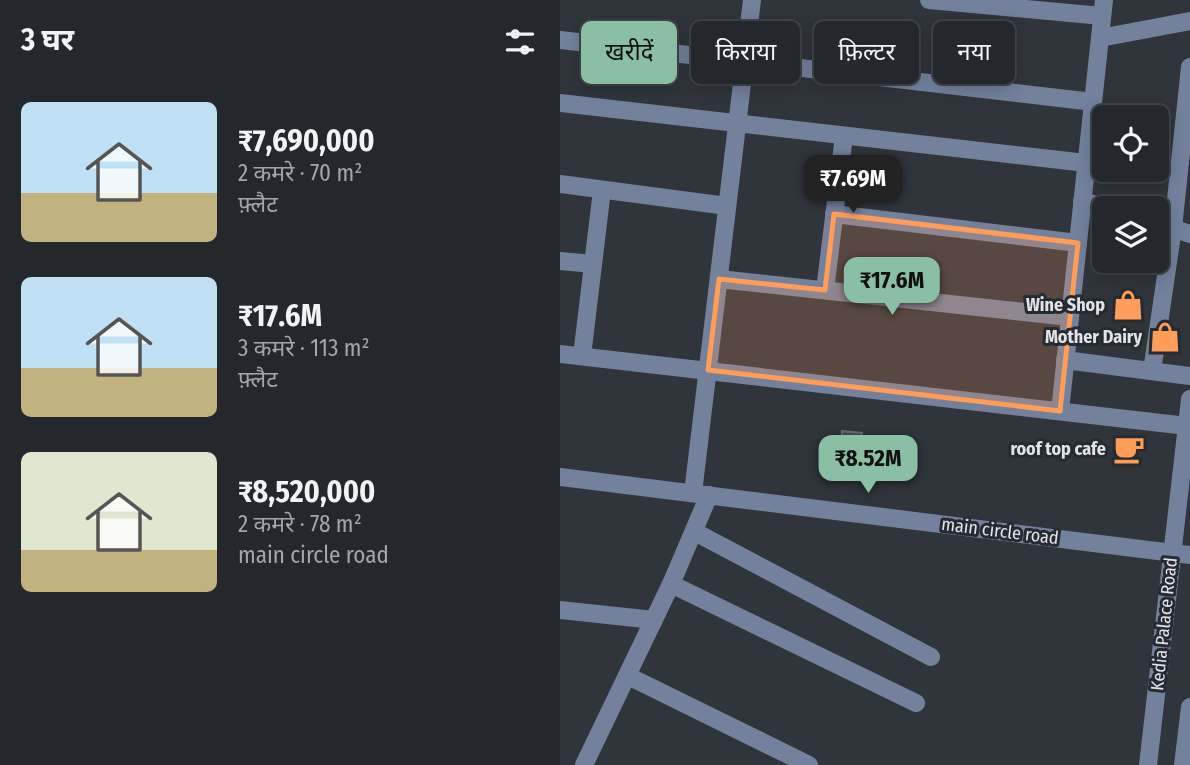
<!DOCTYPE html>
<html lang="hi">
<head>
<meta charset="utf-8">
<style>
	:root { --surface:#24272c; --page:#303338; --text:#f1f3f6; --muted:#a3a5a9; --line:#414448; --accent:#8abfa5 }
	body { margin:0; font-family:"Fira Sans Condensed","Noto Sans Devanagari",sans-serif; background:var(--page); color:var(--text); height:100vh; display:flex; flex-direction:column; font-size:26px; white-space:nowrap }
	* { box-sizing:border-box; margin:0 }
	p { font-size:23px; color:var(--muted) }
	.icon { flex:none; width:38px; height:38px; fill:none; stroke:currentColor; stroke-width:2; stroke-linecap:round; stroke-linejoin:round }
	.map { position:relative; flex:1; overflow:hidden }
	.details { display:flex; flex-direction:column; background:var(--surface); width:560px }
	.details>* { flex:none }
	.hud { position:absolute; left:21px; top:21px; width:504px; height:63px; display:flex; gap:14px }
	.fabs { position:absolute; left:532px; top:105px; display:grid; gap:14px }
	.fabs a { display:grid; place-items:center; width:77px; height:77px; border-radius:10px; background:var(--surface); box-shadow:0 4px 18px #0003,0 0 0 2px var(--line); font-size:35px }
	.price { position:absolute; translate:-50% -60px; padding:0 16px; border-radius:14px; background:var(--accent); color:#111; font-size:23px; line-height:46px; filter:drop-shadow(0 2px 4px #0008) }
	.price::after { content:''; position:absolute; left:50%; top:42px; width:21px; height:16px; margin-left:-10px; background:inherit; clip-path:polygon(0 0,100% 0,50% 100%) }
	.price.selected { background:#222; color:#fff }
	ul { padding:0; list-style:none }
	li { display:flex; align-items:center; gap:21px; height:175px; padding:0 21px }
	li span { display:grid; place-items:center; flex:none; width:196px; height:140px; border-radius:10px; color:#555 }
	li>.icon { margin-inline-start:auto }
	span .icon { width:84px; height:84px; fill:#fffc; stroke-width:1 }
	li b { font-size:30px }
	h2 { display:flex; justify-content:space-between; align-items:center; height:84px; padding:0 21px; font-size:30px }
	.tag { padding:0 24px; border-radius:10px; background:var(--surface); box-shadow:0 4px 18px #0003,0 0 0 2px var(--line); font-size:24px; line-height:63px }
	.tag.selected { background:var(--accent); color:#111 }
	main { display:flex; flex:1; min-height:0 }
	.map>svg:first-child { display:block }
	.building { fill:#4d5159; stroke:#686d75; stroke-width:2 }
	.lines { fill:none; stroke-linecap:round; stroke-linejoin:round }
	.minor { stroke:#73819d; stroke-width:18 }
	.marked { fill:#fe9c58; fill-opacity:0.2; stroke:#fe9c58; stroke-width:5; stroke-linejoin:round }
	.labels { text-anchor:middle; stroke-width:6; stroke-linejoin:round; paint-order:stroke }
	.poi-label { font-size:18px; font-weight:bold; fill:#e1e3e8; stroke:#262a31; text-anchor:end }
	.street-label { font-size:18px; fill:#e1e3e8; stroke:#262a31 }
</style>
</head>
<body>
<main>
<section class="details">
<h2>3 घर<svg class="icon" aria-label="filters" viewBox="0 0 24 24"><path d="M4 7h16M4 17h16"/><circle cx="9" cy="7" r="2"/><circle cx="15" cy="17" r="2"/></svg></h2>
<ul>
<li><span style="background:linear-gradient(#bfe0f5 65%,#c2b280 0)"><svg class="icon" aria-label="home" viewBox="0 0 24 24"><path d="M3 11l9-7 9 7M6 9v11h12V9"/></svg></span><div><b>₹7,690,000</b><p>2 कमरे · 70 m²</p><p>फ़्लैट</p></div></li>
<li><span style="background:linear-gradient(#bfe0f5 65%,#c2b280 0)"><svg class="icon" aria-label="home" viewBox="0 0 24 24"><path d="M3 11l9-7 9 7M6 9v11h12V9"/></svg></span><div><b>₹17.6M</b><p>3 कमरे · 113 m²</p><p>फ़्लैट</p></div></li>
<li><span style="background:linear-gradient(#dfe7d0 70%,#c2b280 0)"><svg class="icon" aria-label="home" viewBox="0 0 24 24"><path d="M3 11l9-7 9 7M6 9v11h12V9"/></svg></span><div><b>₹8,520,000</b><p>2 कमरे · 78 m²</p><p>main circle road</p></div></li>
</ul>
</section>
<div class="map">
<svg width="630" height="765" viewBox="0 0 630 765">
	<rect width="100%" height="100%" fill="#30343b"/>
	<polygon class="building" points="282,431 302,433 297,475 278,474"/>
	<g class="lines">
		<g class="minor">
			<polyline points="369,0 542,16"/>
			<polyline points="540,38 630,21"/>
			<polyline points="0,40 533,102"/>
			<polyline points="0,103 526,163"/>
			<polyline points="0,184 167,206"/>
			<polyline points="522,201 546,208"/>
			<polyline points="274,214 518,243"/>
			<polyline points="597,223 630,234"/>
			<polyline points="0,261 33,264"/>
			<polyline points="159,279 510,317"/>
			<polyline points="265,290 284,136"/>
			<polyline points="0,354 627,426"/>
			<polyline points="22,356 42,190"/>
			<polyline points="505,360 630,376"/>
			<polyline points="592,371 613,228 630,67"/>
			<polyline points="500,411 544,0"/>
			<polyline points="0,477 630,555"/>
			<polyline points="133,493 192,0"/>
			<polyline points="135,532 371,657"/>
			<polyline points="111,584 356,703"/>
			<polyline points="0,610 94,620"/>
			<polyline points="68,676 249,765"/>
			<polyline points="24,765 111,584 149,495"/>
			<polyline points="588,765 630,399"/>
			<polyline points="623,765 630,707"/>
		</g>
	</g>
	<path class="marked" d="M274,214L518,243L500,411L148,370L159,279L265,290Z"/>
	<defs>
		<g id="shop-bare" transform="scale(2.415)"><path d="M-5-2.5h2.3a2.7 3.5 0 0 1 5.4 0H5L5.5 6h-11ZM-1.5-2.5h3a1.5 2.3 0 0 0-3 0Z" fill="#fe9c58" stroke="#262a31" stroke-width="2.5" paint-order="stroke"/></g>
		<g id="cafe-bare" transform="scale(2.415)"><path d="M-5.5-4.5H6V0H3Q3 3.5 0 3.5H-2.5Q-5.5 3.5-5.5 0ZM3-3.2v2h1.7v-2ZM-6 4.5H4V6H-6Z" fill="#fe9c58" stroke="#262a31" stroke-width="2.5" paint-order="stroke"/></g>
	</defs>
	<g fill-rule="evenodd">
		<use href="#shop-bare" x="568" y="305"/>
		<use href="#shop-bare" x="605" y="337"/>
		<use href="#cafe-bare" x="569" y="449"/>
	</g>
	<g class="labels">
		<g class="poi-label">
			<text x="545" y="311">Wine Shop</text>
			<text x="582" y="343">Mother Dairy</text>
			<text x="546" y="455">roof top cafe</text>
		</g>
		<g class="street-label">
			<text transform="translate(440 531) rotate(7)" y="6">main circle road</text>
			<text transform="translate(604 624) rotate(-84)" y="6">Kedia Palace Road</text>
		</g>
	</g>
</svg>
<div class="fabs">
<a><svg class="icon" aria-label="locate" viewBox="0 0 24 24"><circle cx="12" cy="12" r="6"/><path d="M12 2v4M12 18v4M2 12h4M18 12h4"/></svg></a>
<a><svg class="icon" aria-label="layers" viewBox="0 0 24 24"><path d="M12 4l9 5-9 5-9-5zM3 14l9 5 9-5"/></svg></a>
</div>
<b class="price selected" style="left:293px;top:215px">₹7.69M</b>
<b class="price" style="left:332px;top:317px">₹17.6M</b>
<b class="price" style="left:308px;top:495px">₹8.52M</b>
<div class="hud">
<a class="tag selected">खरीदें</a>
<a class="tag">किराया</a>
<a class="tag">फ़िल्टर</a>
<a class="tag">नया</a>
</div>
</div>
</main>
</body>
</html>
